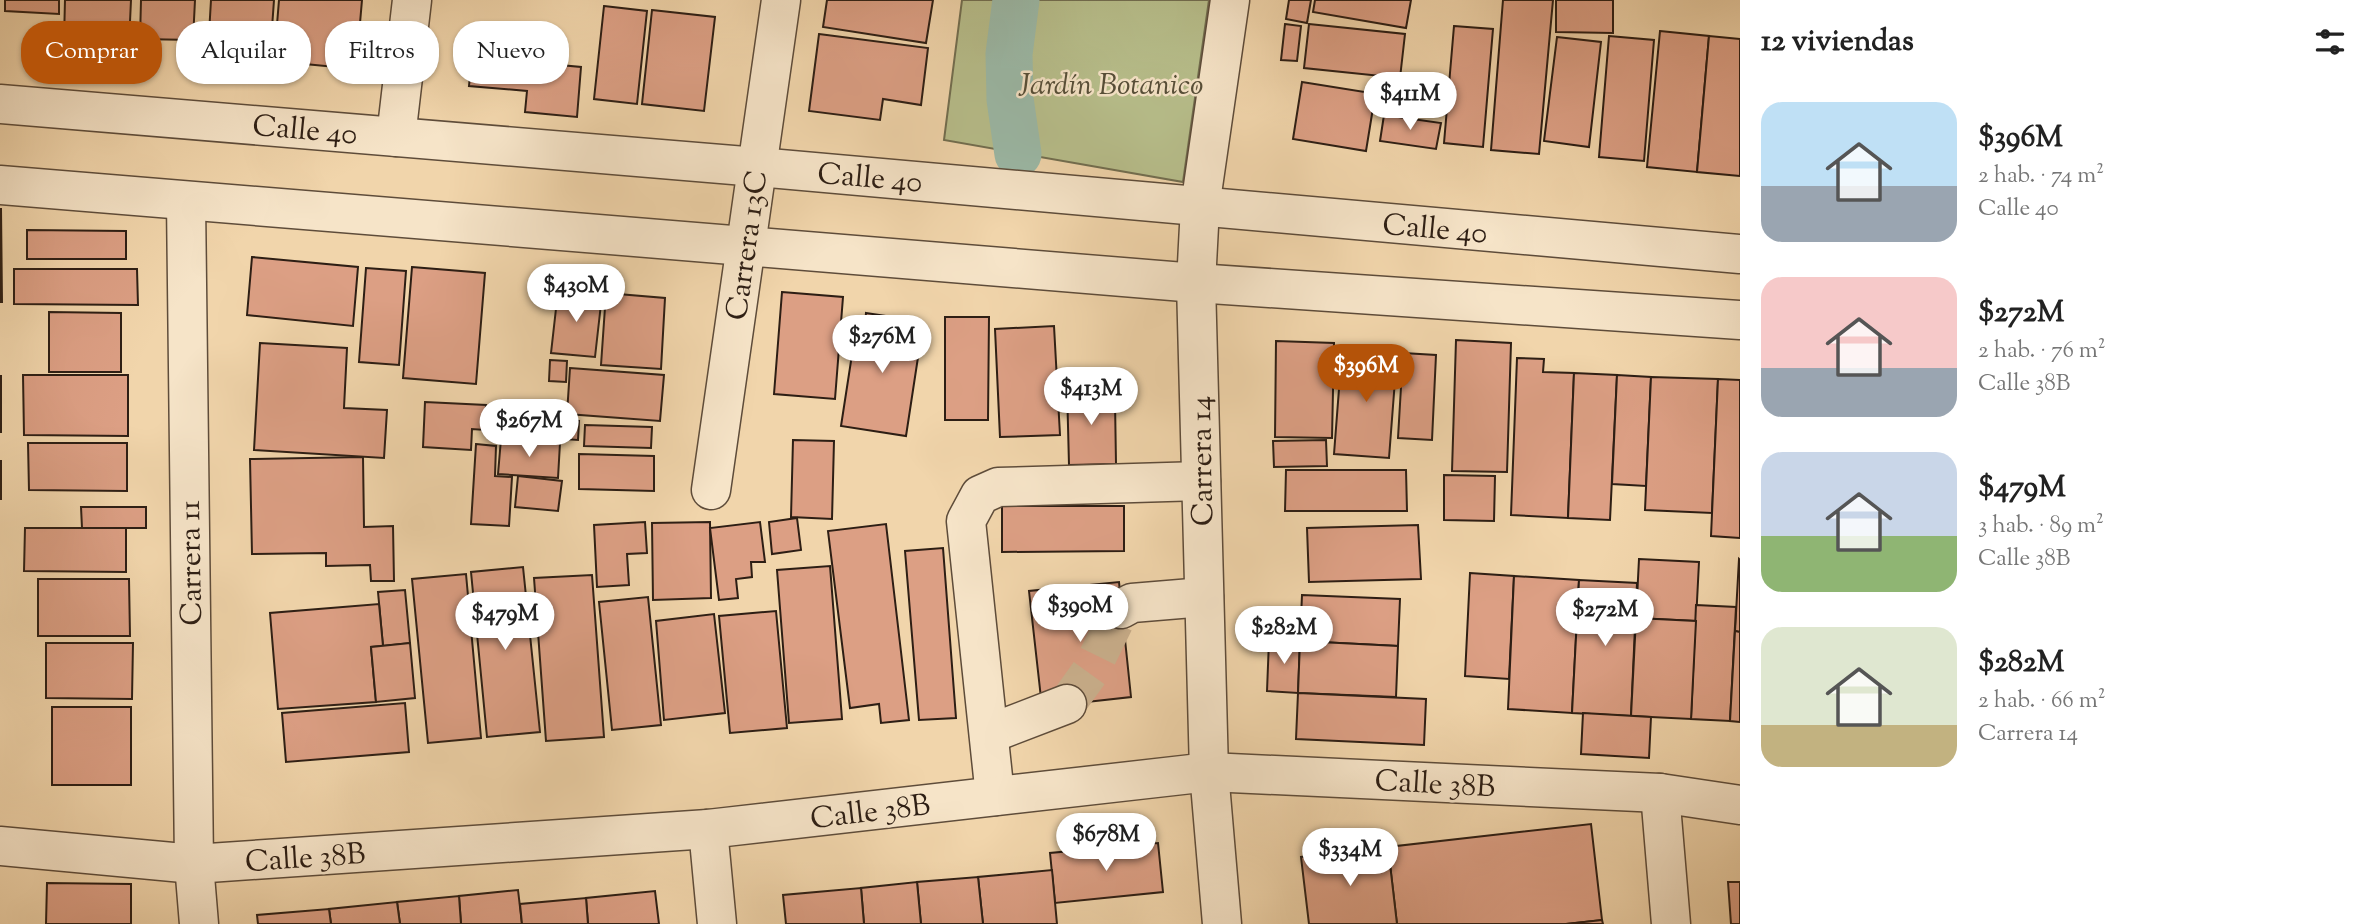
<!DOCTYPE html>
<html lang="es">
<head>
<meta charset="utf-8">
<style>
	:root { --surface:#fff; --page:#f6f6f6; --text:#222; --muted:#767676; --accent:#b45309 }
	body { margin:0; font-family:"Sorts Mill Goudy",serif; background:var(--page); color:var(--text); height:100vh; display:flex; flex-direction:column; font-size:26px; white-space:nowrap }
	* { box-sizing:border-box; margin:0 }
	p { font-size:23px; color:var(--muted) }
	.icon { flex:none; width:38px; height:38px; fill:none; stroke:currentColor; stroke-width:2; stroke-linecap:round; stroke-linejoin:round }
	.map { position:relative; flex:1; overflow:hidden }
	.drawer { display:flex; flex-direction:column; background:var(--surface); width:630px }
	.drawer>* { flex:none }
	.banner { position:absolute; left:21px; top:21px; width:665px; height:63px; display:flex; gap:14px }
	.price { position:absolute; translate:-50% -60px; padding:0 16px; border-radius:24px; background:#fff; color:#222; font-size:23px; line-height:46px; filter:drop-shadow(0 2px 4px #0008) }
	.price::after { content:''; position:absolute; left:50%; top:42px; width:21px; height:16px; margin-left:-10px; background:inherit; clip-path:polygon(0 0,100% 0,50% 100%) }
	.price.active { background:var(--accent); color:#fff }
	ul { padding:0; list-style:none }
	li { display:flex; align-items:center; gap:21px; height:175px; padding:0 21px }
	li span { display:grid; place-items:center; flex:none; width:196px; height:140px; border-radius:21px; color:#555 }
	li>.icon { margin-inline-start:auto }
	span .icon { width:84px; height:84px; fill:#fffc; stroke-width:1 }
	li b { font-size:30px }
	h2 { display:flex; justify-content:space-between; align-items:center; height:84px; padding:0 21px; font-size:30px }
	.tag { padding:0 24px; border-radius:28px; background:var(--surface); box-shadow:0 2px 5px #0004; font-size:24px; line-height:63px }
	.tag.active { background:var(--accent); color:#fff }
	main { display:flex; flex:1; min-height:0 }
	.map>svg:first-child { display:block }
	.green { fill:#b7be8b; stroke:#726e50; stroke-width:2 }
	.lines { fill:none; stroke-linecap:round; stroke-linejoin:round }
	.canal { stroke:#9bb9a7; stroke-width:47 }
	.building { fill:#dc9f84; stroke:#2d1e14; stroke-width:2 }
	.minor-tunnel { stroke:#cab08d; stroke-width:38; stroke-dasharray:38 19; stroke-linecap:butt }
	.minor-casing { stroke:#5e4c3a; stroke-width:41 }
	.minor { stroke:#f6e4c8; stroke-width:38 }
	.labels { text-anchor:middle; stroke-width:5; stroke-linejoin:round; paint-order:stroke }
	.park-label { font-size:30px; font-style:italic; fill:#564e38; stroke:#f6e4c8 }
	.street-label { font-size:30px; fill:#2d1e14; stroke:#f6e4c8 }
</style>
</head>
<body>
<main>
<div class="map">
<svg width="1740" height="924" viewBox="0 0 1740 924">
	<rect width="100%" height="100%" fill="#f1d5ab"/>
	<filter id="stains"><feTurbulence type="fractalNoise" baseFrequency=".00286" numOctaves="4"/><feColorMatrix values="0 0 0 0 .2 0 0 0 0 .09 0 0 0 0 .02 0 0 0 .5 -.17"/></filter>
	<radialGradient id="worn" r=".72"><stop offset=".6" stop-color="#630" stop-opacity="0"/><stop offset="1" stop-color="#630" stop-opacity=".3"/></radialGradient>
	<polygon class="green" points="962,0 1209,0 1183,182 944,140"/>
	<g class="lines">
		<polyline class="canal" points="1016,0 1009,54 1010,99 1018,154"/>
	</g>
	<g class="building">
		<polygon points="5,0 59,0 59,14 5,11"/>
		<polygon points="65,0 131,0 129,43 64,40"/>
		<polygon points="141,0 195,0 193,40 140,39"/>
		<polygon points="211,0 274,0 270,56 208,51"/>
		<polygon points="279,0 362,0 356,69 274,61"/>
		<polygon points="827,0 933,0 926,43 823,27"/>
		<polygon points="1289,0 1311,0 1307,23 1286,19"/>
		<polygon points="1315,0 1411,0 1406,28 1313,12"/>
		<polygon points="1503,0 1553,0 1539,154 1491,150"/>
		<polygon points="1556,0 1613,0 1613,33 1556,32"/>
		<polygon points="604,6 647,11 637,104 594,99"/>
		<polygon points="652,10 715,17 704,111 642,104"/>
		<polygon points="1285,24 1301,26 1297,61 1281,60"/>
		<polygon points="1309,24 1405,34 1400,78 1304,68"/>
		<polygon points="1454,26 1493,29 1483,147 1444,143"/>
		<polygon points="1660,31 1709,36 1697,172 1647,167"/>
		<polygon points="819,34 928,48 921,105 883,99 880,120 809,111"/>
		<polygon points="1609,36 1654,40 1644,161 1599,157"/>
		<polygon points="1709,36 1740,39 1740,176 1697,172"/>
		<polygon points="1557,37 1601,42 1589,147 1544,141"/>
		<polygon points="472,57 581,67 577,117 525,112 527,91 469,86"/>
		<polygon points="1302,82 1396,97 1393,111 1373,108 1366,151 1293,139"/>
		<polygon points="1384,115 1441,123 1436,149 1380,141"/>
		<polygon points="0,209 1,209 2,302 0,302"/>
		<polygon points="27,230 126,231 126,259 27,259"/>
		<polygon points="252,257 358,267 353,326 247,315"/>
		<polygon points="412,267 485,273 476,384 403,378"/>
		<polygon points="366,268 406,271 399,365 359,362"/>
		<polygon points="14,269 137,269 138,305 14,304"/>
		<polygon points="558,291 602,295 595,357 551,353"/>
		<polygon points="782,292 843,297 835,399 774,394"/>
		<polygon points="606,293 665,298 661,369 601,365"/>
		<polygon points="49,312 121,313 121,372 49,372"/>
		<polygon points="866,313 913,320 912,329 922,331 906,436 841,426 857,322 865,323"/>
		<polygon points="945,317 989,317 988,420 945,420"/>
		<polygon points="1054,326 1060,435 1000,437 995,329"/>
		<polygon points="1456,340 1511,343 1507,472 1452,471"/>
		<polygon points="1276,341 1334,343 1332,438 1275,437"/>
		<polygon points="260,343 347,348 344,408 387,410 384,458 254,450"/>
		<polygon points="1342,350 1397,354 1389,458 1334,454"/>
		<polygon points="1403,353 1436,355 1432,440 1398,438"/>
		<polygon points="1517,358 1544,359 1543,372 1574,373 1568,518 1511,515"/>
		<polygon points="550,360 567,361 566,382 549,381"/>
		<polygon points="570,368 664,375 660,421 567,414"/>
		<polygon points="1574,373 1617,375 1610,520 1568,518"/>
		<polygon points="23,375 128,375 128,436 24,435"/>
		<polygon points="1617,375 1651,377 1646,486 1612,484"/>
		<rect x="0" y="376" width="1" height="56"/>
		<polygon points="1651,377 1718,379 1712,513 1645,510"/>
		<polygon points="1718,379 1740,380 1740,538 1711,536"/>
		<polygon points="1101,386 1101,401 1115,401 1116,464 1069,465 1067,387"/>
		<polygon points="425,402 486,405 485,430 472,429 471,450 423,447"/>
		<polygon points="492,416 579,421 578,440 490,434"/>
		<polygon points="585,425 652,427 651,448 584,446"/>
		<polygon points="501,439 560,443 558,478 498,474"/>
		<polygon points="793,440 834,441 832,519 791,517"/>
		<polygon points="1326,440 1327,466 1274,467 1273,441"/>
		<polygon points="28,443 127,443 127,491 29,490"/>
		<polygon points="476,444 496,446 495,476 512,477 509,526 471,524"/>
		<polygon points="579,454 654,456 654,491 579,489"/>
		<polygon points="363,457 364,527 393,526 394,581 371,581 370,565 326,566 326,553 252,554 250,459"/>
		<rect x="0" y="461" width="1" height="38"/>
		<polygon points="1286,470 1406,470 1407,511 1285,511"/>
		<polygon points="1444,475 1495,476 1494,521 1444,520"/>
		<polygon points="518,476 562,481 558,511 515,507"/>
		<polygon points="1002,506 1124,506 1124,551 1002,552"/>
		<polygon points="81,507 146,507 146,528 82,528"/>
		<polygon points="797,518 801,550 772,554 769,522"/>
		<polygon points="645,522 647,553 627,554 629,585 597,587 594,525"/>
		<polygon points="710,522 711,598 653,600 652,523"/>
		<polygon points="760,522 765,562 751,562 752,577 736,579 738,598 719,600 710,528"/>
		<polygon points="886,524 909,720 881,723 879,704 850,708 828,531"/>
		<polygon points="1418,525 1421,579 1309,582 1307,528"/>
		<polygon points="25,528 126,528 126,572 24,571"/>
		<polygon points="943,548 956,718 919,720 905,551"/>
		<polygon points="1639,559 1699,562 1696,621 1636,618"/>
		<polygon points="1739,559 1740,560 1740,632 1735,631"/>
		<polygon points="830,566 842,719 789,723 777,570"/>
		<polygon points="523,567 540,732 487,737 471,572"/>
		<polygon points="1470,573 1514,576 1509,679 1465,676"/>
		<polygon points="466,574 481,738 428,743 412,579"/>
		<polygon points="592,575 604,737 546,741 534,578"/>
		<polygon points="1514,576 1579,580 1572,713 1508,709"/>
		<polygon points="38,579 129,579 130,636 38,636"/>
		<polygon points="1579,580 1637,583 1631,716 1572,713"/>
		<polygon points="1119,582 1131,697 1042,707 1029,591"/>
		<polygon points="405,590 410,643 383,646 378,592"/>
		<polygon points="1302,595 1400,599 1398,646 1300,641"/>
		<polygon points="648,597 661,725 612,730 599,602"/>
		<polygon points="379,604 383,646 371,647 376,702 278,709 270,613"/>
		<polygon points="1696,605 1736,607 1730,721 1691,719"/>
		<polygon points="776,611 787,728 730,733 719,616"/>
		<polygon points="714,614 725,713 664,720 656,621"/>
		<polygon points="1636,618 1696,621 1691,719 1631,716"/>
		<polygon points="1735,631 1740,632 1740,722 1730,721"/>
		<polygon points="1269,640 1300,641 1298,693 1267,691"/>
		<polygon points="1300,641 1398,646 1396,697 1298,693"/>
		<polygon points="46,643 133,643 132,699 46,698"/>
		<polygon points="410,643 415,698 376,702 371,647"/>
		<polygon points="1298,693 1426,699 1424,745 1296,739"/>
		<polygon points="405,703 409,752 286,762 282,713"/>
		<rect x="52" y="707" width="79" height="78"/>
		<polygon points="1583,713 1651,717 1649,758 1581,754"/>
		<polygon points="1591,824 1602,920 1566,924 1397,924 1388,847"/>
		<polygon points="1158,843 1163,892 1055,903 1050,853"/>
		<polygon points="1388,847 1397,924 1309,924 1301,857"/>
		<polygon points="1052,870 1057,924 983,924 978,877"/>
		<polygon points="978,877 983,924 921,924 917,882"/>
		<polygon points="917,882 921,924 864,924 861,888"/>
		<polygon points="1728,882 1740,882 1740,924 1731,924"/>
		<polygon points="47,883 131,884 131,924 46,924"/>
		<polygon points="861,888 864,924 786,924 783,895"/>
		<polygon points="518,890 522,924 461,924 459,896"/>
		<polygon points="655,891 659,924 588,924 586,898"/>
		<polygon points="459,896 461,924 400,924 397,902"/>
		<polygon points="586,898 588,924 522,924 520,904"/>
		<polygon points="397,902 400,924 331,924 329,909"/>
		<polygon points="329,909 331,924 258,924 257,915"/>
		<polygon points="1602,920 1603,924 1566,924"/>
	</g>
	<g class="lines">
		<polyline class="minor-tunnel" points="1067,704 1090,672 1121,609"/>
		<g class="minor-casing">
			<g id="minor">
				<polyline points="0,104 757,167 1740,254"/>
				<polyline points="396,137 412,0"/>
				<polyline points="0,185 1196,283 1740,320"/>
				<polyline points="186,201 194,864 199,924"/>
				<polyline points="711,490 781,0"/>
				<polyline points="1121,609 1132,603 1204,597"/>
				<polyline points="989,734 1067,704"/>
				<polyline points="1660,793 1671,924"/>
				<polyline points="995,796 966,521 980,495 998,487 1201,481"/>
				<polyline points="708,829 717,924"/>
				<polyline points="0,846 194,864 708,829 1209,772 1660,793 1740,805"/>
				<polyline points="1222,924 1209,772 1196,283 1200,207 1230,0"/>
			</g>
		</g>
		<use href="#minor" class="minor"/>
	</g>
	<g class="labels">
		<g class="park-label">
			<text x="1111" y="94">Jardín Botanico</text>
		</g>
		<g class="street-label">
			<text transform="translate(305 129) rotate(5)" y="10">Calle 40</text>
			<text transform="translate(870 177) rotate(5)" y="10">Calle 40</text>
			<text transform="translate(1435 228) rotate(5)" y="10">Calle 40</text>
			<text transform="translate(746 245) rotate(-82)" y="10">Carrera 13C</text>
			<text transform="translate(1201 461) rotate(-91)" y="10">Carrera 14</text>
			<text transform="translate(190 563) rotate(-91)" y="10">Carrera 11</text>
			<text transform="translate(1435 783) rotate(3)" y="10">Calle 38B</text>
			<text transform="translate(870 811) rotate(-7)" y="10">Calle 38B</text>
			<text transform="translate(305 857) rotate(-4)" y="10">Calle 38B</text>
		</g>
	</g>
	<rect width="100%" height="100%" filter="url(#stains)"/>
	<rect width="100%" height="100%" fill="url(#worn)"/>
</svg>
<b class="price" style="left:1410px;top:132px">$411M</b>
<b class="price" style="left:576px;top:324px">$430M</b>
<b class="price" style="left:882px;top:375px">$276M</b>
<b class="price active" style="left:1366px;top:404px">$396M</b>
<b class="price" style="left:1091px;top:427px">$413M</b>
<b class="price" style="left:529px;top:459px">$267M</b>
<b class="price" style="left:1080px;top:644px">$390M</b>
<b class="price" style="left:1605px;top:648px">$272M</b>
<b class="price" style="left:505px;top:652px">$479M</b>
<b class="price" style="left:1284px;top:666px">$282M</b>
<b class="price" style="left:1106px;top:873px">$678M</b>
<b class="price" style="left:1350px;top:888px">$334M</b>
<div class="banner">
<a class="tag active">Comprar</a>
<a class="tag">Alquilar</a>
<a class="tag">Filtros</a>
<a class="tag">Nuevo</a>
</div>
</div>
<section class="drawer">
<h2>12 viviendas<svg class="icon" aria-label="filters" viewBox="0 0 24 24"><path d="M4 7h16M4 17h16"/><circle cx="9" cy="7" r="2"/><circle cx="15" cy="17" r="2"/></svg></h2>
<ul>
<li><span style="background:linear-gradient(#bfe0f5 60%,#9aa5b1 0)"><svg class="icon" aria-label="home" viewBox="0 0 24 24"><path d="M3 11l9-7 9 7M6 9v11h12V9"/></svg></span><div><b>$396M</b><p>2 hab. · 74 m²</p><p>Calle 40</p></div></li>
<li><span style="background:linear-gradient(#f6c9c9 65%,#9aa5b1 0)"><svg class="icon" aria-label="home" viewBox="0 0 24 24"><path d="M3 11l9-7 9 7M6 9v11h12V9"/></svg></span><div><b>$272M</b><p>2 hab. · 76 m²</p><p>Calle 38B</p></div></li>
<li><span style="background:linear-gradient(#c9d6e8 60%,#8fb573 0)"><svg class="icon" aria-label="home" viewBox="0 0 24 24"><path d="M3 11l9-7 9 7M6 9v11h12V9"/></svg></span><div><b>$479M</b><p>3 hab. · 89 m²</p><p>Calle 38B</p></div></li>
<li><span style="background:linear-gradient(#dfe7d0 70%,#c2b280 0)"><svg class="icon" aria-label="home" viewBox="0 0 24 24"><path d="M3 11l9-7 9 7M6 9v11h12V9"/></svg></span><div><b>$282M</b><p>2 hab. · 66 m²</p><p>Carrera 14</p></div></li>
</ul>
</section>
</main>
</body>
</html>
